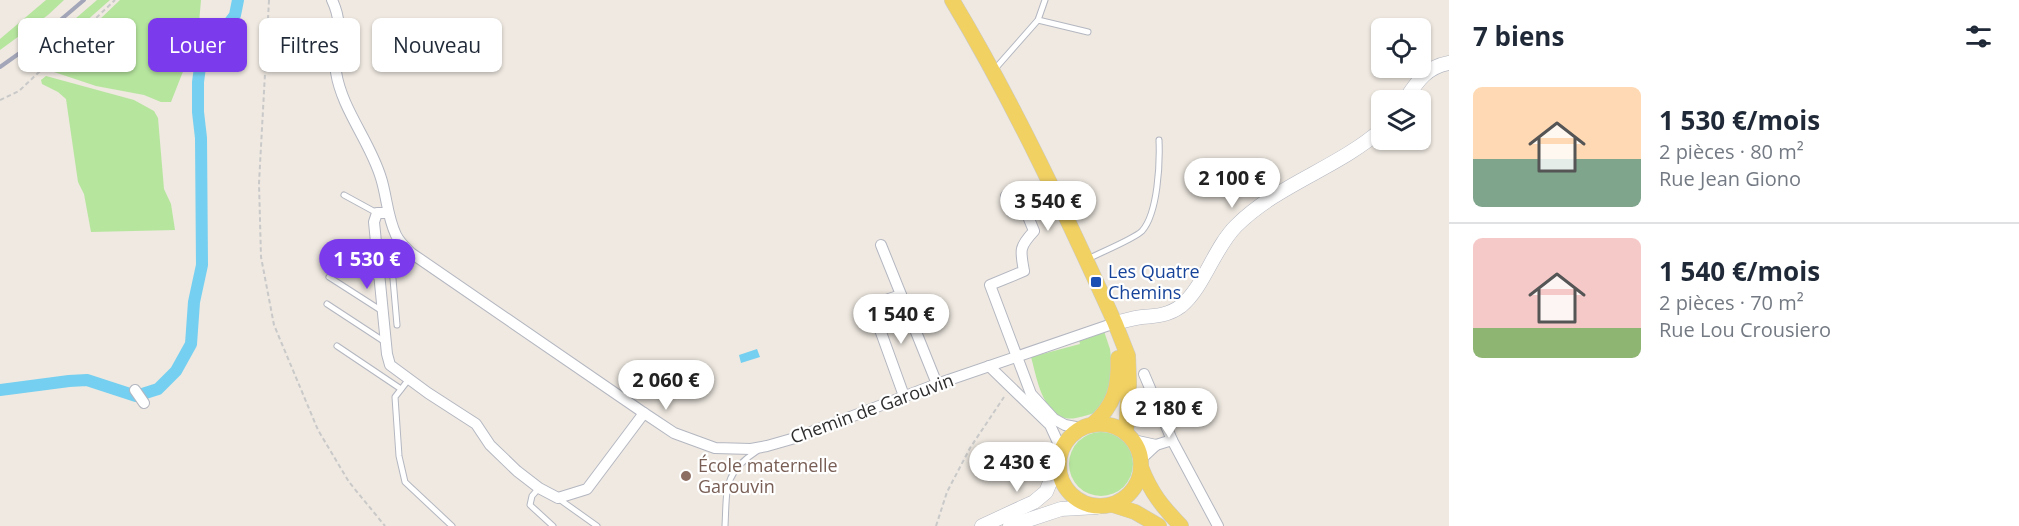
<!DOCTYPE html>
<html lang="fr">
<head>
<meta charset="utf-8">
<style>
	:root { --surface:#fff; --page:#f2f2f3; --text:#1f2937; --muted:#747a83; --line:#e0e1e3; --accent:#7c3aed }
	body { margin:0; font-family:"Open Sans",sans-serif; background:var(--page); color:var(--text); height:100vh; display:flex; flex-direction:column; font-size:22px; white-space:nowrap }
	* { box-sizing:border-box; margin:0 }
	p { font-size:20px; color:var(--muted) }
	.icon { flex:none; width:33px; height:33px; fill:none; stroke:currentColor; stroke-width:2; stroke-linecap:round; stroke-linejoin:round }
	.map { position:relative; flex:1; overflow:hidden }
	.panel { display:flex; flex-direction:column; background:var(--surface); width:570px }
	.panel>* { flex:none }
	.hud { position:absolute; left:18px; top:18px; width:570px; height:54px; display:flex; gap:12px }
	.tools { position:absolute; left:1371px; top:18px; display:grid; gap:12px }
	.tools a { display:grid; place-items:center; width:60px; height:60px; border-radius:9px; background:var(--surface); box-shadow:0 2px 4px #0004; font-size:30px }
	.price { position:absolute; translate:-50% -51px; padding:0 14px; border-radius:21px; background:#fff; color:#222; font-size:20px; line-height:39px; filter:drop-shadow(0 2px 3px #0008) }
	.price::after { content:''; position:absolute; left:50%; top:36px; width:18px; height:14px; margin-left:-9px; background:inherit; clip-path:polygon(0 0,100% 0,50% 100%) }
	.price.selected { background:var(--accent); color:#fff }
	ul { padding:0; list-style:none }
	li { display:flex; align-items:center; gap:18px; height:150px; padding:0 24px }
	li+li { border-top:2px solid var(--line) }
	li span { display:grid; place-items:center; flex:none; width:168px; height:120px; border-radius:9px; color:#555 }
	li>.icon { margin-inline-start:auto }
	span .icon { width:72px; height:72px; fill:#fffc; stroke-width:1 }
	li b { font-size:26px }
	h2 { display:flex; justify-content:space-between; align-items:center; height:72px; padding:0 24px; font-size:26px }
	.tag { padding:0 21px; border-radius:9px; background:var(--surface); box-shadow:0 2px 4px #0004; font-size:21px; line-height:54px }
	.tag.selected { background:var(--accent); color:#fff }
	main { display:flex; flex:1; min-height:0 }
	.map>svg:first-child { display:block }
	.green { fill:#b6e59e }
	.water { fill:#75cff0 }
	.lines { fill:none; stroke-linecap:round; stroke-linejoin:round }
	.canal { stroke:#75cff0; stroke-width:12 }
	.lane-casing { stroke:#b4b7c1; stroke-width:7 }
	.street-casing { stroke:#b4b7c1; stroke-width:12 }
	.secondary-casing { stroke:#b4b7c1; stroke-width:15 }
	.primary-casing { stroke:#c9c9c9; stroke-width:16 }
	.path { stroke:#c9c9c9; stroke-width:2; stroke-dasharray:4.5 3; stroke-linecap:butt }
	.lane { stroke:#fff; stroke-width:5 }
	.street { stroke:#fff; stroke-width:10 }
	.secondary { stroke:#fff; stroke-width:14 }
	.primary { stroke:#f2d163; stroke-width:15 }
	.rail { stroke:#a3a6b8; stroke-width:4 }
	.transit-dot { fill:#1a4fb4; stroke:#fff; stroke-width:2 }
	.education-dot { fill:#8d6e63; stroke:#fff; stroke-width:2 }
	.labels { text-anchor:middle; stroke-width:4.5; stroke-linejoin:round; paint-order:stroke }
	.transit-label { font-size:18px; fill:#164399; stroke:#fff; text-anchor:start }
	.street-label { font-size:18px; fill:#2e2e2e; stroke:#fff }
	.education-label { font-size:18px; fill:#785e54; stroke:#fff; text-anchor:start }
</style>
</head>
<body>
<main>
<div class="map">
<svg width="1449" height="526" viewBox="0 0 1449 526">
	<rect width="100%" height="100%" fill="#efe9e1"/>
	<g class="green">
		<polygon points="46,0 64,0 48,15 0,50 0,39"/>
		<polygon points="97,0 110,0 76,30 68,25"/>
		<polygon points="120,0 201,0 199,23 191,37 184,69 171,102 161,102 144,95 96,86 51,71 52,65"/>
		<polygon points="46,76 134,100 154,111 158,118 164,189 171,204 175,230 91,232 84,194 78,182 66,99 58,92 42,84 41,80"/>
		<path d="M1104,331C1106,337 1108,343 1110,349C1112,361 1111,399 1102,408C1096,414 1084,416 1076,418C1067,420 1057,417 1051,409C1039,395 1036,375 1031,357L1080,344L1079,340Z"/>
		<circle cx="1101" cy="464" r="32"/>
	</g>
	<polygon class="water" points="757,349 760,357 741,363 739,355"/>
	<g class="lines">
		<polyline class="canal" points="0,390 69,381 87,380 136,396 158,389 176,371 191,344 194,302 202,265 201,138 198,112 198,82 201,60 235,15 238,0"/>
		<g class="lane-casing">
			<g id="lane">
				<polyline points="1038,20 1088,32"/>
				<polyline points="994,70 1038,20 1045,0"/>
				<polyline points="344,195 377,213"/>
				<polyline points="336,252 378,278"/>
				<path d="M1088,259C1099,253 1134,239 1142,231C1158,213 1160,163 1159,140"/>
				<polyline points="329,277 382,311"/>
				<polyline points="327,304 385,342"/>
				<polyline points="397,325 391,256 402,245"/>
				<polyline points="337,346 401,389"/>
				<polyline points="409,379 395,397 399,456 405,482 452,526"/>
				<polyline points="539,488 532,496 530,505 553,526"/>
				<polyline points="559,499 597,526"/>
				<path d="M725,526C727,489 723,473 757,451"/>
			</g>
		</g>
		<g class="street-casing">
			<g id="street">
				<path d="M332,0C347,32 331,44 336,72C342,110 370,141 381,178C387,197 387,216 396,235C400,243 405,247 411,253L644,413L674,433L715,448L751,449L767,446L795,438L937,384L1115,323"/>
				<path d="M1024,207L1012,212L1006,196L1018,192L1034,231C1019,247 1020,250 1024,271L990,285L1031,394L1054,419L1065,425L1081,428"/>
				<polyline points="388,213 377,213 374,222 387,354 390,365 428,393 476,424 490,445 517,471 539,488 558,498 587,489 644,413"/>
				<polyline points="881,245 937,384"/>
				<path d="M901,295C891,299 875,300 874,313L904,396"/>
				<polyline points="989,366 1050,425 1061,449"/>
				<polyline points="1144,374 1172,440 1156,445"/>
				<polyline points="135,390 144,403"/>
				<polyline points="1133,440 1156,445 1141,459"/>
				<polyline points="1172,440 1218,526"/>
			</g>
		</g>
		<g class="secondary-casing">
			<g id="secondary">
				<path d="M1405,100C1417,82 1426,67 1449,63"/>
				<path d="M1115,323C1124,321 1133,318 1142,317C1157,316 1169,315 1181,306C1204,287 1214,248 1236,226C1278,184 1338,168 1382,129"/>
				<polyline points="982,526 1034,502 1046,492 1058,463"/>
				<polyline points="1010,526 1061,509 1097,507"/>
			</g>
		</g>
		<g class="primary-casing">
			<g id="primary">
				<path d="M952,0C1014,103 1065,213 1115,323L1128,356L1129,384L1126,433"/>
				<circle cx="1100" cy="465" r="41"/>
				<path d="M1092,425C1115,405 1119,387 1118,358"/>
				<path d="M1141,467C1151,493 1162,506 1181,526"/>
				<polyline points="1113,505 1135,512 1159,526"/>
			</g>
		</g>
		<g class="path">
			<polyline points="269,0 259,183 261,257 274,325 318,430 349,482 385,526"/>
			<polyline points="0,100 19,91 115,0"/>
			<polyline points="936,526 947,492 970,448 1004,397"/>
		</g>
		<use href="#lane" class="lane"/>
		<use href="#street" class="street"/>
		<use href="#secondary" class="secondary"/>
		<use href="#primary" class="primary"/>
		<polyline class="rail" points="0,67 31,45 84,0"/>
	</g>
	<rect class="transit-dot" x="1090" y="276" width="12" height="12" rx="3"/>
	<circle class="education-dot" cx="686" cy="476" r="6"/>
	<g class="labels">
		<g class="transit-label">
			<text x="1108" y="278">Les Quatre<tspan x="1108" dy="21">Chemins</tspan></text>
		</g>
		<g class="street-label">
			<text transform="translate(872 409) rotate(-20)" y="6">Chemin de Garouvin</text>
		</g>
		<g class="education-label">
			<text x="698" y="472">École maternelle<tspan x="698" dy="21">Garouvin</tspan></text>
		</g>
	</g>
</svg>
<div class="tools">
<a><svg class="icon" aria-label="locate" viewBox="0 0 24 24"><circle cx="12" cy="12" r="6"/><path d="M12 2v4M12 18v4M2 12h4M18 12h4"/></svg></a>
<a><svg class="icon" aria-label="layers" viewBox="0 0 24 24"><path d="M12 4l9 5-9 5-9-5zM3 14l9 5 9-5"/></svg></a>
</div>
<b class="price" style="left:1232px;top:209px">2 100 €</b>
<b class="price" style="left:1048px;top:232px">3 540 €</b>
<b class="price selected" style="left:367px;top:290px">1 530 €</b>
<b class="price" style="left:901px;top:345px">1 540 €</b>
<b class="price" style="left:666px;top:411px">2 060 €</b>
<b class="price" style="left:1169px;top:439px">2 180 €</b>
<b class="price" style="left:1017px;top:493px">2 430 €</b>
<div class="hud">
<a class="tag">Acheter</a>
<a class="tag selected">Louer</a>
<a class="tag">Filtres</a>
<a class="tag">Nouveau</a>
</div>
</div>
<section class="panel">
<h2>7 biens<svg class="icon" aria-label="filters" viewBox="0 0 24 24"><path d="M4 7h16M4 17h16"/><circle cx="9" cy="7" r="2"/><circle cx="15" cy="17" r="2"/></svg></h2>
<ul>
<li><span style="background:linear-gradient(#ffd9b3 60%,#7fa58c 0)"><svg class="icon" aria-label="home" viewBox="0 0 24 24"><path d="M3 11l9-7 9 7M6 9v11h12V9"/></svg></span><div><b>1 530 €/mois</b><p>2 pièces · 80 m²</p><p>Rue Jean Giono</p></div></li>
<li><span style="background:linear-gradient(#f6c9c9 75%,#8fb573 0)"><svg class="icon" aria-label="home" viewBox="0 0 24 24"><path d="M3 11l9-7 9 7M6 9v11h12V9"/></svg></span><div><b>1 540 €/mois</b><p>2 pièces · 70 m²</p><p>Rue Lou Crousiero</p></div></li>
</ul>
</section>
</main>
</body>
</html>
